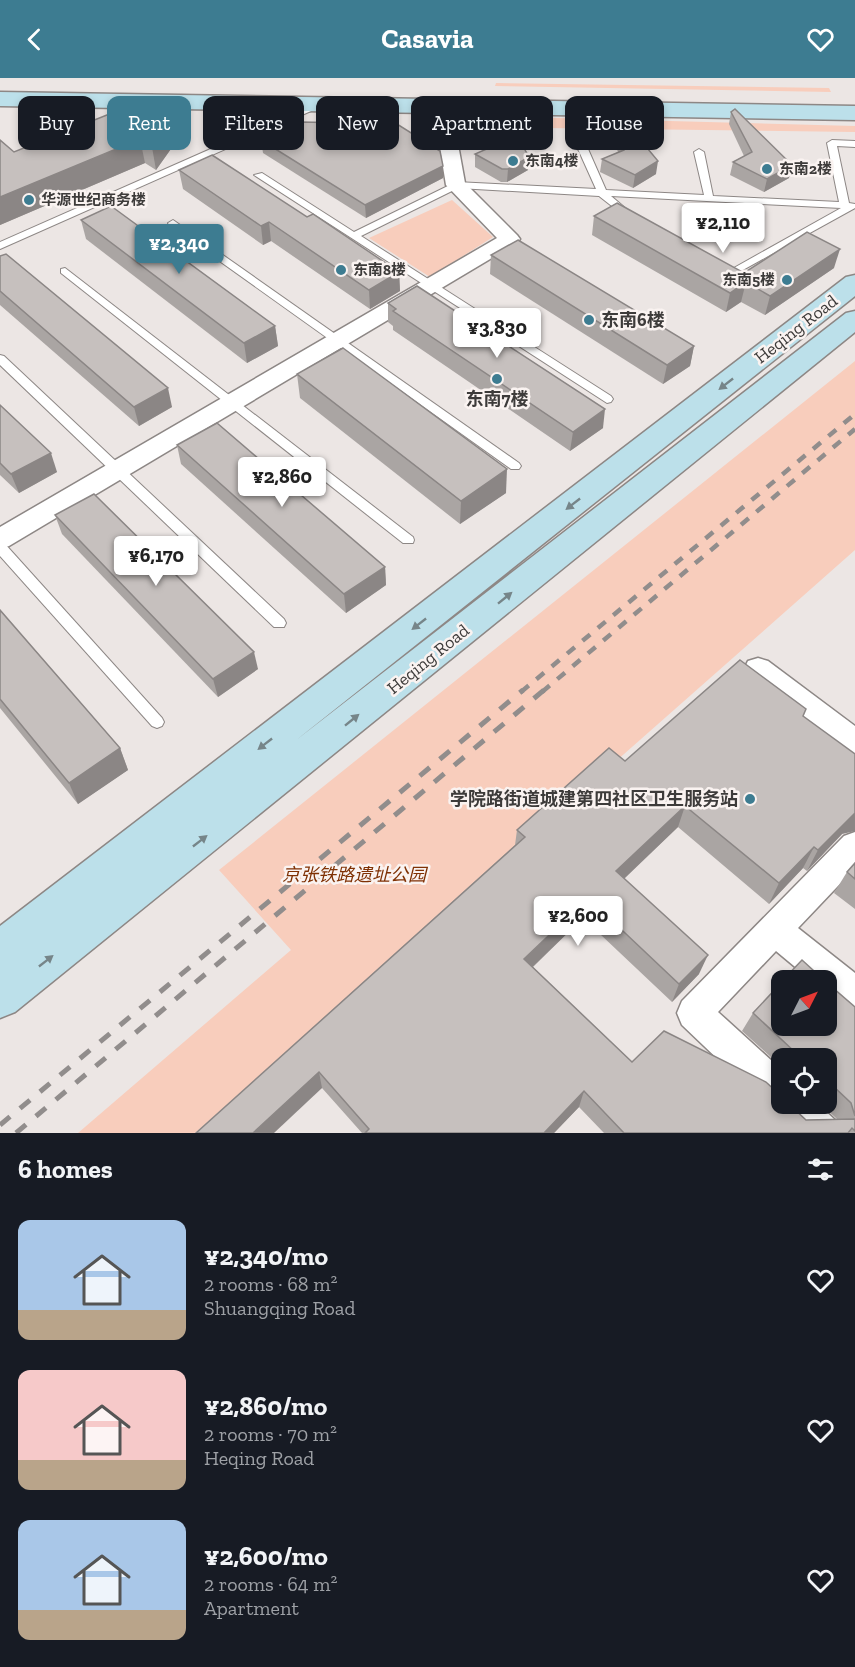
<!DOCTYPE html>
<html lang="en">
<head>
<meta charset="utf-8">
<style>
	:root { --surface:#171b24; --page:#20242c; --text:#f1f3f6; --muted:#9ea1a6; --accent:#3d7c91 }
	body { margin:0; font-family:"Zilla Slab","Noto Sans SC",serif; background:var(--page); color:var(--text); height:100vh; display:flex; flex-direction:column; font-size:22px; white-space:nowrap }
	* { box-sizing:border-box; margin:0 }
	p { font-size:20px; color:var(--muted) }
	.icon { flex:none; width:33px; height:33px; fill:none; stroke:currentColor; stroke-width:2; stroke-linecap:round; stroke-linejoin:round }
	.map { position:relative; height:1055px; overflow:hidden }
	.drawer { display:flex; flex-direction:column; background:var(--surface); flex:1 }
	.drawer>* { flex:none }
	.hud { position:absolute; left:18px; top:18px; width:819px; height:54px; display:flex; gap:12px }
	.needle { width:39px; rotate:48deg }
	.fabs { position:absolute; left:771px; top:892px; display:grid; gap:12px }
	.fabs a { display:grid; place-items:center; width:66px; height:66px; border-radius:12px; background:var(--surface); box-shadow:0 3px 9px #0003; font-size:30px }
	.price { position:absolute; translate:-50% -51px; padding:0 14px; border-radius:6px; background:#fff; color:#222; font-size:20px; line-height:39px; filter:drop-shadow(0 2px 3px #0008) }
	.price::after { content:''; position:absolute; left:50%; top:36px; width:18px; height:14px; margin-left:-9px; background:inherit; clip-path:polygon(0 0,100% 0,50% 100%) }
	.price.selected { background:var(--accent); color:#fff }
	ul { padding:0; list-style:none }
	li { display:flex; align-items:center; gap:18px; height:150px; padding:0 18px }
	li span { display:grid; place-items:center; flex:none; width:168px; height:120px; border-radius:12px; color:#555 }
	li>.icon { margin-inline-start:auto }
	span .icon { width:72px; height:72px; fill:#fffc; stroke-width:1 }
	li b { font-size:26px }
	h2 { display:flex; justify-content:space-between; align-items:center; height:72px; padding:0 18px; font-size:26px }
	.pill { padding:0 21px; border-radius:12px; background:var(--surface); box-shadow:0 3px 9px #0003; font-size:21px; line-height:54px }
	.pill.selected { background:var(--accent); color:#fff }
	header { display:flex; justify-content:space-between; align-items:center; height:78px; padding:0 18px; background:var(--accent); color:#fff; font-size:27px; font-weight:700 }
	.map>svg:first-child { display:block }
	.green { fill:#f8cdbc }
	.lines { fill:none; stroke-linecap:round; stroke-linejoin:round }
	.lane-casing { stroke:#8d8785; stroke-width:2 }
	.street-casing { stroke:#8d8785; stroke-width:3 }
	.secondary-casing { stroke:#8d8785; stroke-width:3 }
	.lane { fill:#fff; fill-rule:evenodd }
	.street { fill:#fff; fill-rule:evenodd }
	.secondary { fill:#bce0ea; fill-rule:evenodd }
	.rail-far1 { stroke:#918d8c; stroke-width:4.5; stroke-dasharray:10 10; stroke-linecap:butt }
	.rail { stroke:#918d8c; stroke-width:5; stroke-dasharray:13 13; stroke-linecap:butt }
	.wall { fill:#aaa5a3 }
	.shaded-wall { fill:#8b8685 }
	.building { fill:#c6c0be; stroke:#8b8685; stroke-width:1.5 }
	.oneway { fill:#768589 }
	.poi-dot { fill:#3d7c91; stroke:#faf3f1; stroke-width:2 }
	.labels { text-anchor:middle; stroke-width:5; stroke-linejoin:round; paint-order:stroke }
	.far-poi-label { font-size:15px; font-weight:bold; fill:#3d3b3a; stroke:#faf3f1; text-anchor:start }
	.poi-label { font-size:18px; font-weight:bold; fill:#3d3b3a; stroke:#faf3f1; text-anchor:start }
	.street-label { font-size:18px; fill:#3d3b3a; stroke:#faf3f1 }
	.park-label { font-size:18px; font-style:italic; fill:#7f3104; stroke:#faf3f1 }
</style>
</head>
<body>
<header><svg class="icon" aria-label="back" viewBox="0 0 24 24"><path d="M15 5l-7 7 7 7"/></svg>Casavia<svg class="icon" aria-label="heart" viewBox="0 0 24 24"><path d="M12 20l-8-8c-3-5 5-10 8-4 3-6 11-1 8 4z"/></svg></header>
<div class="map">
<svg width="855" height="1055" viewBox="0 0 855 1055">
	<rect width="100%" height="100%" fill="#ece6e4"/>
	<g class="green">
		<polygon points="496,5 829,10 831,14 495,8"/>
		<polygon points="481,38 855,48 855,54 467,49"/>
		<polygon points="452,122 493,159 430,199 369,160"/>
		<polygon points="855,283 855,472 195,1055 78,1055 291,872 219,792"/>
	</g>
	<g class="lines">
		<g class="lane-casing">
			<g id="lane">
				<polygon points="317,24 320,25 320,29 0,171 0,164"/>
				<polygon points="832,62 855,63 855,69 837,68 849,125 855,126 855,130 732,198 717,190 722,187 732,191 841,130 611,118 631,135 631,139 627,140 599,118 458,110 361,158 611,318 613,321 611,324 607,325 254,97 262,95 354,154 456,104 596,111 578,71 583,68 588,71 606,112 704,117 694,74 699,71 704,74 713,118 839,124 827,65"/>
				<polygon points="173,142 519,385 521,388 519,391 511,391 169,147 168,145"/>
				<polygon points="65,190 413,459 414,462 413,465 403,465 61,195 61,191"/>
				<polygon points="0,277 4,278 284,541 286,545 284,549 274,549 0,287"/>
				<polygon points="0,464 5,466 162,640 164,644 162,648 157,650 152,648 0,478"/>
			</g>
		</g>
		<g class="street-casing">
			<g id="street">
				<polygon points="442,23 451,28 465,105 517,157 520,161 517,165 9,468 0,471 0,449 497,160 446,107 433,28"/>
				<polygon points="758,580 768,583 855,648 855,678 845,674 748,599 744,591 748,583"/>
				<polygon points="855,754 855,790 798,850 855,895 855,934 843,929 826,915 826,903 812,903 776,873 718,934 782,992 782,1026 818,1026 835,1042 840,1055 795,1055 778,1039 776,1032 769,1030 682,947 677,935 682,923 844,758"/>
			</g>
		</g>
		<g class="secondary-casing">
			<g id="secondary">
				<polygon points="0,14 855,28 855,42 0,28"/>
				<polygon points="855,197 855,218 295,663 846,235 855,233 855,254 15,934 0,940 0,848 846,199"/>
			</g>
		</g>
		<use href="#lane" class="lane"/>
		<use href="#street" class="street"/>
		<use href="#secondary" class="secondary"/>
		<g class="rail-far1">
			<polyline points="521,614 855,336"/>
			<polyline points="542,614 855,351"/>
		</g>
		<g class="rail">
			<polyline points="0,1047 523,612"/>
			<polyline points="16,1055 544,612"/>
		</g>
	</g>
	<g class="wall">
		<polygon points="485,25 528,92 507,104 501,104 475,89 475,76 494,68 485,38"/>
		<polygon points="607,27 656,96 633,110 600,94 602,81 618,74 605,40"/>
		<polygon points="122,31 173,68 156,92 145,85 0,147 0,62 14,74"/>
		<polygon points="731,34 789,100 764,114 730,97 733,84 744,78 729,46"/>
		<polygon points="261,62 443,88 443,100 366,140 263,75"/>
		<polygon points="179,92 307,139 399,194 400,213 370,231 271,163 263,167 183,111"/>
		<polygon points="594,138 744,195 834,190 765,237 741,224 726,234 592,157"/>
		<polygon points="81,142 275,248 278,268 247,285 86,161"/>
		<polygon points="491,177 694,268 690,288 663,306 490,196"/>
		<polygon points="0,178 172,329 139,348 0,227"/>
		<polygon points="388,225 603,350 570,373 393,252 393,248 388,244"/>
		<polygon points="297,296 506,415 460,446 300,320"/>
		<polygon points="0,327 57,394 19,415 0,397"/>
		<polygon points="177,367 385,489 386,507 346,535 181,386"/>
		<polygon points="55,437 258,591 218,619 62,456"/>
		<polygon points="0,532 120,670 128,692 78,726 0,630"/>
		<polygon points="803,638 842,756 807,793 803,790 769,826 678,749 624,801 699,896 672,924 583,840 533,889 632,984 782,1026 806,1042 837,1041 821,1026 826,1026 826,981 782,981 782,989 742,953 753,935 855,929 855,1055 604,1055 579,1029 554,1055 362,1055 322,1010 196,1055 515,767 517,752 625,683"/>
		<polygon points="855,785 855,831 834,815 847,794"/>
	</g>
	<g class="shaded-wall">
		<polygon points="169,44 173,68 156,92 152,69"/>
		<polygon points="140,61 145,85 0,147 0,119"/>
		<polygon points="529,79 528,92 507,104 508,91"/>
		<polygon points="658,83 656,96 633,110 635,97"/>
		<polygon points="792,87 789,100 764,114 767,101"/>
		<polygon points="443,88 443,100 366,140 365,127"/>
		<polygon points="269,144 271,163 263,167 261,148"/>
		<polygon points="840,171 834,190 765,237 770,218"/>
		<polygon points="399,194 400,213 370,231 369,212"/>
		<polygon points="746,204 741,224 726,234 730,215"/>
		<polygon points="275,248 278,268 247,285 244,265"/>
		<polygon points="694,268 690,288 663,306 667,287"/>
		<polygon points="168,310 172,329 139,348 134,329"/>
		<polygon points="605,331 603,350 570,373 573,354"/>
		<polygon points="51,375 57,394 19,415 11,396"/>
		<polygon points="507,391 506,415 460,446 461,423"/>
		<polygon points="385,489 386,507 346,535 344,516"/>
		<polygon points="254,574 258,591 218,619 213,601"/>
		<polygon points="120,670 128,692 78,726 69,705"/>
		<polygon points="685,728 678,749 610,814 616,793"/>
		<polygon points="855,735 855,753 842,756 807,793 818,772"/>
		<polygon points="814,769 803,790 769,826 779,805"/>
		<polygon points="588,820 583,840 521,900 524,881"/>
		<polygon points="708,877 699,896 672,924 679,906"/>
		<polygon points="319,994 322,1010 274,1055 253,1055"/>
		<polygon points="584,1013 579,1029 554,1055 544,1055"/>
	</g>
	<g class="building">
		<polygon points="485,25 499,26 529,79 508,91 502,91 475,76 498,66"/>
		<polygon points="607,27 612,28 658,83 635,97 602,81 624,72"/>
		<polygon points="136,28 144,28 169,44 152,69 140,61 0,119 0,62 14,74 122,31"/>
		<polygon points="735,31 792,87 767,101 733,84 752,74 731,34"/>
		<polygon points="301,44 397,46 440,73 443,88 365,127 261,62"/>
		<polygon points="212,77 307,139 313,136 399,194 369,212 269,144 261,148 179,92"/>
		<polygon points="617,125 744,195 807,154 840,171 770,218 746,204 730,215 594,138"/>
		<polygon points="111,128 275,248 244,265 81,142"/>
		<polygon points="518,162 694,268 667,287 491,177"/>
		<polygon points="6,176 168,310 134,329 0,213 0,178"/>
		<polygon points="417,208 605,331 573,354 393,233 396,231 388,225"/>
		<polygon points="343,270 507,391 461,423 297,296"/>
		<polygon points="0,327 51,375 11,396 0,385"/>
		<polygon points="217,345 385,489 344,516 177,367"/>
		<polygon points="94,416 254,574 213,601 55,437"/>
		<polygon points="0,532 120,670 69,705 0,621"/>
		<polygon points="740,582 806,631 803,638 855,676 855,735 818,772 814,769 779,805 685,728 616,793 708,877 679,906 588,820 524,881 632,984 664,953 766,1004 779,1016 782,1017 782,1026 789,1026 806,1042 855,1041 855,1053 852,1050 848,1055 624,1055 584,1013 544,1055 365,1055 369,1051 319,994 253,1055 196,1055 525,759 517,752 609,670 625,683"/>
		<polygon points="855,785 855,801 847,794"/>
		<polygon points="802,882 825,903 782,903"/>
		<polygon points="782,904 782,948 826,948 826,904 855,929 855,1038 851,1025 833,1008 826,1008 826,981 796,981 795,974 753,935"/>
	</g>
	<defs><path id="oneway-solid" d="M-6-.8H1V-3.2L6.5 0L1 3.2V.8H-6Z" transform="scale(1.5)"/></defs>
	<g class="oneway">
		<use href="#oneway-solid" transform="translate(726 306) rotate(142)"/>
		<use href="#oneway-solid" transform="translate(573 426) rotate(142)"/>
		<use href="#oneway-solid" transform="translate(505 520) rotate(-39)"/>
		<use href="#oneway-solid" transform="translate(419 546) rotate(142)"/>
		<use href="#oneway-solid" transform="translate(352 642) rotate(-39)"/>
		<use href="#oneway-solid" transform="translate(265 666) rotate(142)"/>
		<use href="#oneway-solid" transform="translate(200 763) rotate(-38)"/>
		<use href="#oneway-solid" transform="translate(46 883) rotate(-38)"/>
	</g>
	<g class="poi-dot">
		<circle cx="513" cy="83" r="6"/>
		<circle cx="767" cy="91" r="6"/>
		<circle cx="29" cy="122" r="6"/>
		<circle cx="341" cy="192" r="6"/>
		<circle cx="787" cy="202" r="6"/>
		<circle cx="589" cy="242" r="6"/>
		<circle cx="497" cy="301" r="6"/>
		<circle cx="750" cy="721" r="6"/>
	</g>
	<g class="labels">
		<g class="far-poi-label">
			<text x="525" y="88">东南4楼</text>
			<text x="779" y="96">东南2楼</text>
			<text x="41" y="127">华源世纪商务楼</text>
			<text x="353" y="197">东南8楼</text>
			<text x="775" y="207" text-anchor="end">东南5楼</text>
		</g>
		<g class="poi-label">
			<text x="601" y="248">东南6楼</text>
			<text x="497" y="327" text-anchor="middle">东南7楼</text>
			<text x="738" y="727" text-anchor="end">学院路街道城建第四社区卫生服务站</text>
		</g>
		<g class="street-label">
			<text transform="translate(796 251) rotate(-38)" y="6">Heqing Road</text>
			<text transform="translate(428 581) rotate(-39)" y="6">Heqing Road</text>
		</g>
		<g class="park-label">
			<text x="354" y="803">京张铁路遗址公园</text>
		</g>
	</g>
</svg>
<div class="fabs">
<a><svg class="needle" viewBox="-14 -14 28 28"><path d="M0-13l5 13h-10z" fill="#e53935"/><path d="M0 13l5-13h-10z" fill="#9ea1a6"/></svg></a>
<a><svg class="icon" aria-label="locate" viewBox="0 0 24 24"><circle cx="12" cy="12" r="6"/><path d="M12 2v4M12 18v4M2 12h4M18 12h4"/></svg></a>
</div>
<b class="price" style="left:723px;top:176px">¥2,110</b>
<b class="price selected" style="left:179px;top:197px">¥2,340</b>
<b class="price" style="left:497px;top:281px">¥3,830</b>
<b class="price" style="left:282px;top:430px">¥2,860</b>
<b class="price" style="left:156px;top:509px">¥6,170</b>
<b class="price" style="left:578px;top:869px">¥2,600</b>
<div class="hud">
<a class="pill">Buy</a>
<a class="pill selected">Rent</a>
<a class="pill">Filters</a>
<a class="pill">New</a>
<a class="pill">Apartment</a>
<a class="pill">House</a>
</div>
</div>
<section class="drawer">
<h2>6 homes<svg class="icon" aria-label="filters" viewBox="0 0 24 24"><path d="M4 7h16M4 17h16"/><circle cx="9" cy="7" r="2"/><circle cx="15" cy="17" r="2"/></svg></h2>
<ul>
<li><span style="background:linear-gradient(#a9c7e8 75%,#b9a48a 0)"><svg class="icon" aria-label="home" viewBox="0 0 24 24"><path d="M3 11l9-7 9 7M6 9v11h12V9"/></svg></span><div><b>¥2,340/mo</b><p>2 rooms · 68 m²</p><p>Shuangqing Road</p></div><svg class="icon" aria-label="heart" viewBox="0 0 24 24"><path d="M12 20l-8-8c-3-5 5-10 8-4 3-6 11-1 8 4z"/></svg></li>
<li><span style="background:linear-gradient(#f6c9c9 75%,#b9a48a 0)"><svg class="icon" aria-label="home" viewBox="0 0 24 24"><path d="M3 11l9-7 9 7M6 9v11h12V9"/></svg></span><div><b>¥2,860/mo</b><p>2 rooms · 70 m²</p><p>Heqing Road</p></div><svg class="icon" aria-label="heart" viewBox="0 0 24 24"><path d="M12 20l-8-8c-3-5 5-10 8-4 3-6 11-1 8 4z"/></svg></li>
<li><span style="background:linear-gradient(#a9c7e8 75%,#b9a48a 0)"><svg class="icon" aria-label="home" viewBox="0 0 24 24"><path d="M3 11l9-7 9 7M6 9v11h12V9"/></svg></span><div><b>¥2,600/mo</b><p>2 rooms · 64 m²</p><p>Apartment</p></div><svg class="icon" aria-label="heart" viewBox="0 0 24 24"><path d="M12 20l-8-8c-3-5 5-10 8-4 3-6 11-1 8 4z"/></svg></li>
</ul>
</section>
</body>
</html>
